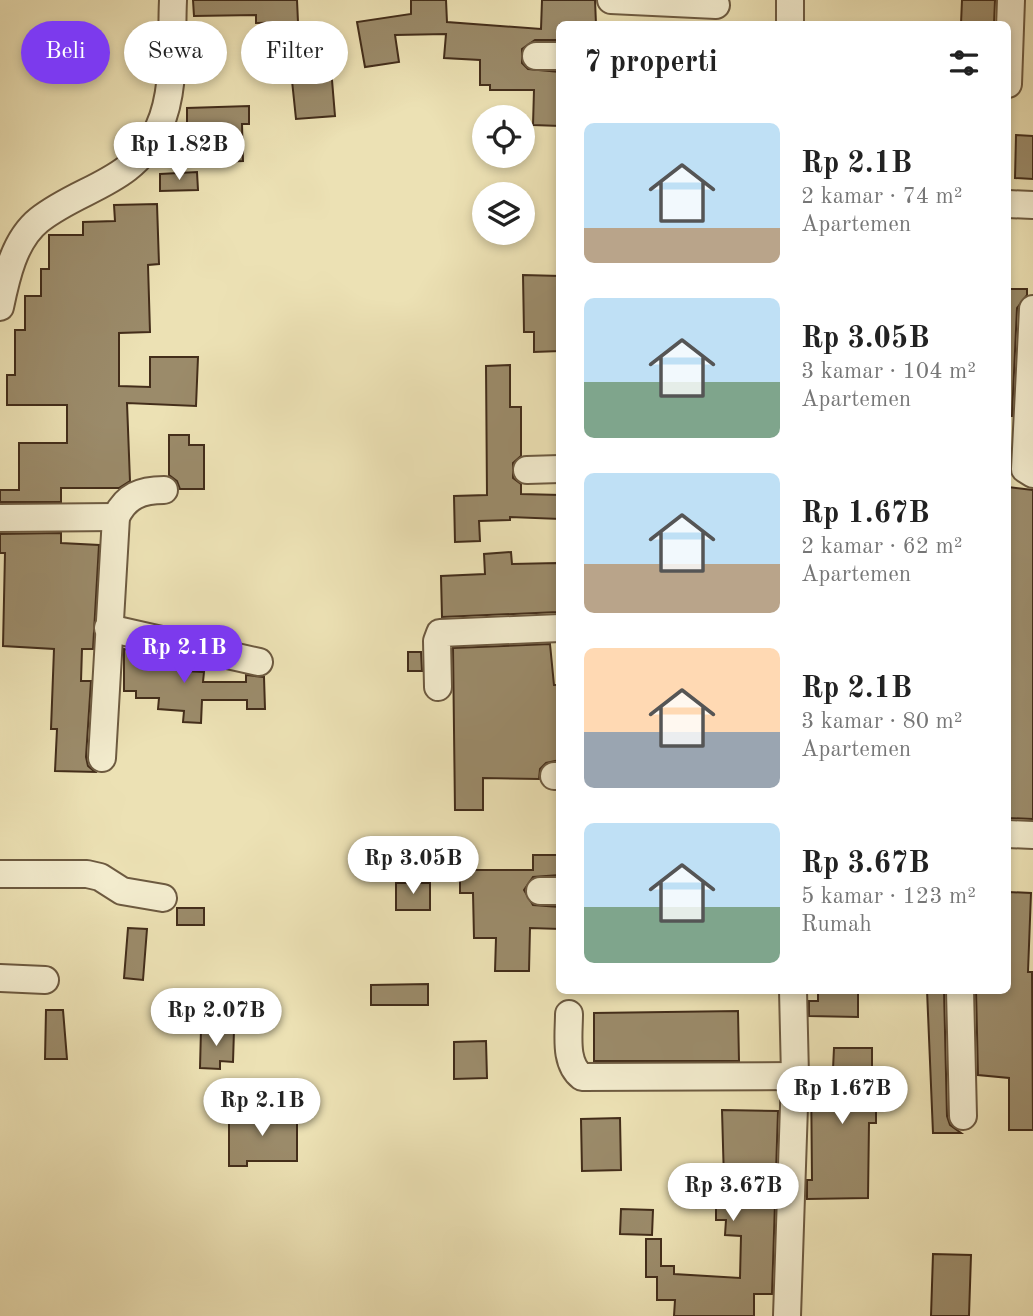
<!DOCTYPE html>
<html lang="id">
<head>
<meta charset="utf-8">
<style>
	:root { --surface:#fff; --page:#f2f2f2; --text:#222; --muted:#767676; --accent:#7c3aed }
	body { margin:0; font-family:"Old Standard TT",serif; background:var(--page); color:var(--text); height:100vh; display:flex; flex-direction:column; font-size:26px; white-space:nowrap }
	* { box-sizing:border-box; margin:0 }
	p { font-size:23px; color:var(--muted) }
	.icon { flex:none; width:38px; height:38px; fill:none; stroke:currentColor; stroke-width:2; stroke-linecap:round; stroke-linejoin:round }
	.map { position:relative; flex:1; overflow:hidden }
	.sheet { position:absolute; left:556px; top:21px; width:455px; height:973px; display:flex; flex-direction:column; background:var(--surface); border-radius:10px; box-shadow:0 4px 10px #0003 }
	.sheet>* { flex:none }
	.top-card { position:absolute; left:21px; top:21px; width:430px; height:63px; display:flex; gap:14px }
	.controls { position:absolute; left:472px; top:105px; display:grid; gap:14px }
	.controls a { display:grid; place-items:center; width:63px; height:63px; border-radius:50%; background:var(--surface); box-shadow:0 4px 10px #0003; font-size:35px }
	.price { position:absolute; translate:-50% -60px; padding:0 16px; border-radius:24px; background:#fff; color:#222; font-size:23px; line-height:46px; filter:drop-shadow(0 2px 4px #0008) }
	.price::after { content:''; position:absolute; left:50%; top:42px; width:21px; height:16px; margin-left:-10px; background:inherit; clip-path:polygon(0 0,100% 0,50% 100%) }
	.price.on { background:var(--accent); color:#fff }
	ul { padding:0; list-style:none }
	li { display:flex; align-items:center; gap:21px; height:175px; padding:0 28px }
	li span { display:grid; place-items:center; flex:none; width:196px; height:140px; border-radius:10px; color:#555 }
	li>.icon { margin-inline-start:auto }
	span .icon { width:84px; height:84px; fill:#fffc; stroke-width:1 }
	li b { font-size:30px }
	h2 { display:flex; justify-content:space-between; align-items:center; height:84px; padding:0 28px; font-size:30px }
	.chip { padding:0 24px; border-radius:32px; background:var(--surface); box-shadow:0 4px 10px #0003; font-size:24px; line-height:63px }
	.chip.on { background:var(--accent); color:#fff }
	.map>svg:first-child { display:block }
	.building { fill:#9b8b6a; stroke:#432d1a; stroke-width:2 }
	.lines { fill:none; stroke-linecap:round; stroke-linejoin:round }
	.minor-casing { stroke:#6d5a40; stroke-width:30 }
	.minor { stroke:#f3ecce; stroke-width:26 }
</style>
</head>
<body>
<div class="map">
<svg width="1033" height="1316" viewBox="0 0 1033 1316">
	<rect width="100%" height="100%" fill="#ece1b4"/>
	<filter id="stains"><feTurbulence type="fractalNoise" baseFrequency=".00286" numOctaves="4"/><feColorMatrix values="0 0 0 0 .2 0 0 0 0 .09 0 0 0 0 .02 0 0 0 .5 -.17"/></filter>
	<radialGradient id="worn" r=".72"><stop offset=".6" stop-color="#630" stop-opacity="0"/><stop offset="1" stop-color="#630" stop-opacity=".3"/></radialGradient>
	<g class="building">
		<polygon points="193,0 297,0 298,22 256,23 256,15 194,16"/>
		<polygon points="411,0 446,0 447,22 541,29 542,0 595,0 596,24 560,24 560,40 535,40 522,49 522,63 528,69 560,72 560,126 533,125 534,90 490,90 490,85 480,85 480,60 444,58 446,34 395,35 399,62 365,67 357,22 411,14"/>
		<polygon points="962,0 995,0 994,24 961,24"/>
		<polygon points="331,68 335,116 296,119 291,71"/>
		<polygon points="249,106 249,124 242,124 243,161 187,163 187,108"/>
		<polygon points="1016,135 1033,136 1033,179 1015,178"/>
		<polygon points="197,172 198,190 160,191 160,174"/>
		<polygon points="157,204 159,264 148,265 150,332 119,333 119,386 150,387 150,357 198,357 196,406 127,403 130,481 119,488 61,488 61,502 0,502 0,490 19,490 19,443 67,443 67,405 7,405 7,375 15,375 15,330 25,330 25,296 41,296 41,269 49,269 49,235 83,235 83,222 115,221 114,205"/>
		<polygon points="523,275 560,276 560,351 534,352 534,332 524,332"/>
		<polygon points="1008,289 1027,289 1027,295 1017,308 1012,416 1008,416"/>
		<polygon points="510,365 510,407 521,407 521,456 513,463 513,478 521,484 521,494 560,495 560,519 510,517 510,520 479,521 480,541 455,542 454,496 487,495 486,366"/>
		<polygon points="169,435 189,435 189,445 204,445 204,489 180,489 177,481 169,475"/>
		<polygon points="1008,487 1033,490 1033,819 1008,818"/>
		<polygon points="61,533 61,543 99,545 93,649 82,649 81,681 91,681 86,757 88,766 95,772 55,771 57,729 51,729 54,649 3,646 5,553 0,553 0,534"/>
		<polygon points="511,552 512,564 557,563 558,612 442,617 441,576 485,574 484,554"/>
		<polygon points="550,644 554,685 560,685 560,760 546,763 540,769 539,779 483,778 483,810 455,810 453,648"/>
		<polygon points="124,649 185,661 184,671 204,672 203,682 246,682 246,675 264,677 265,709 247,709 247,700 202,700 201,723 183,722 184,711 158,709 159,698 136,698 136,691 124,691"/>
		<polygon points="408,652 421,652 422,671 408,671"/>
		<polygon points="533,855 560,855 560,875 533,877 524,890 533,905 560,907 560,929 530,928 529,971 495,971 496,938 474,938 473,893 460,893 460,870 533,870"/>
		<rect x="396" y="883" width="34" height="27"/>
		<polygon points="1008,892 1031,893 1028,972 1032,972 1033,1130 1009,1130 1009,1078 978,1075 976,990 1008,990"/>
		<rect x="177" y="908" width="27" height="17"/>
		<polygon points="128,928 147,929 143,980 124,978"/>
		<polygon points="428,984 428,1005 371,1005 371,985"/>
		<polygon points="927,990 944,990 947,1116 950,1125 961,1133 933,1133"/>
		<polygon points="818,993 858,993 858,1017 809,1016 809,1001 818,1001"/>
		<polygon points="46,1010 63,1010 67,1059 45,1059"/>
		<polygon points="738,1011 739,1061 594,1061 594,1013"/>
		<polygon points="201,1029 234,1030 233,1062 220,1061 220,1069 200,1068"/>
		<polygon points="486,1041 487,1078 454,1079 454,1042"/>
		<polygon points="834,1048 872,1048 872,1086 876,1086 876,1123 869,1123 868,1198 807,1199 807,1180 812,1180 811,1069 833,1069"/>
		<polygon points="722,1110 778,1111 772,1294 754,1294 754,1316 674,1316 675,1300 657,1300 657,1277 646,1277 646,1239 661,1239 661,1266 674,1266 674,1274 740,1278 741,1236 725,1235 726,1220 716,1220 716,1181 724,1181"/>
		<polygon points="229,1113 297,1115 297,1161 247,1161 247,1166 229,1166"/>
		<polygon points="620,1118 621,1170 582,1171 581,1119"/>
		<polygon points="621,1209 653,1210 652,1235 620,1234"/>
		<polygon points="933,1254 971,1255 969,1316 931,1316"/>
	</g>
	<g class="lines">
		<g class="minor-casing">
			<g id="minor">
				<polyline points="611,0 716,5"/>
				<polyline points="790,24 790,0"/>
				<polyline points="536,56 560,56"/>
				<polyline points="1008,84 1011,0"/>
				<polyline points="1008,204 1033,205"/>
				<path d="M0,307C6,278 14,240 39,220C82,186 134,184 159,127C176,90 171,41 173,0"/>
				<polyline points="1033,309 1025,469 1033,474"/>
				<polyline points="527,470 560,469"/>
				<polyline points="0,518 116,517"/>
				<polyline points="108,628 259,662"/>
				<polyline points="438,687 437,641 440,633 560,628"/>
				<path d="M102,758L116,517C126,496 141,490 164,490"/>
				<polyline points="554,776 560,776"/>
				<polyline points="1008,834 1033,835"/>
				<polyline points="0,874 87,874 100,877 122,891 163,898"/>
				<polyline points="540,891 560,891"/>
				<polyline points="0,978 45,980"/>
				<polyline points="960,990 963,1116"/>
				<path d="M569,1014C569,1035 564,1063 582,1077L795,1076"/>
				<polyline points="787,1316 795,1076 793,990"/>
			</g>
		</g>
		<use href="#minor" class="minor"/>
	</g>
	<rect width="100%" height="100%" filter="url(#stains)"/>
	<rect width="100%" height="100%" fill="url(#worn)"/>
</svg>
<div class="controls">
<a><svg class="icon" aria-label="locate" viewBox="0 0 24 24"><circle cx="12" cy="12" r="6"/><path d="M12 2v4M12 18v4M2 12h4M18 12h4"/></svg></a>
<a><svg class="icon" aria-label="layers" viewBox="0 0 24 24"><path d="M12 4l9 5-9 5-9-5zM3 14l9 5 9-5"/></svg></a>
</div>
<b class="price" style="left:179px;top:182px">Rp 1.82B</b>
<b class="price on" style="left:184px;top:685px">Rp 2.1B</b>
<b class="price" style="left:413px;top:896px">Rp 3.05B</b>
<b class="price" style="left:216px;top:1048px">Rp 2.07B</b>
<b class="price" style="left:842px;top:1126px">Rp 1.67B</b>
<b class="price" style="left:262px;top:1138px">Rp 2.1B</b>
<b class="price" style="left:733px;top:1223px">Rp 3.67B</b>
<div class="top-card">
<a class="chip on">Beli</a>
<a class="chip">Sewa</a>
<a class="chip">Filter</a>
</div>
<section class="sheet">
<h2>7 properti<svg class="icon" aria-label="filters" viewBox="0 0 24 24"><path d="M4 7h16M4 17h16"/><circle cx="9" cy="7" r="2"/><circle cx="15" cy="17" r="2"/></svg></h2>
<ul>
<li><span style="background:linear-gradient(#bfe0f5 75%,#b9a48a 0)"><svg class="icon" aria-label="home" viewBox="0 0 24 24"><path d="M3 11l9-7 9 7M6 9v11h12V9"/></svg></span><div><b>Rp 2.1B</b><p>2 kamar · 74 m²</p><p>Apartemen</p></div></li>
<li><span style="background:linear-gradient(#bfe0f5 60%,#7fa58c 0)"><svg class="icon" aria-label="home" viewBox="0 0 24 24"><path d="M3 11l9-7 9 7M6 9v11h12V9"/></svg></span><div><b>Rp 3.05B</b><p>3 kamar · 104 m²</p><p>Apartemen</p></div></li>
<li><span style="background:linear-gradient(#bfe0f5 65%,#b9a48a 0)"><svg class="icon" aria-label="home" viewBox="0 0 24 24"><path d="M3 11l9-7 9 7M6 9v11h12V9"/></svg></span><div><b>Rp 1.67B</b><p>2 kamar · 62 m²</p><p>Apartemen</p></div></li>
<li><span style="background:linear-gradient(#ffd9b3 60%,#9aa5b1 0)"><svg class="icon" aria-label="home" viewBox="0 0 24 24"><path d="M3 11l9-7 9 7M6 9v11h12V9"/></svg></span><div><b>Rp 2.1B</b><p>3 kamar · 80 m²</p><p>Apartemen</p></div></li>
<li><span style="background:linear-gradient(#bfe0f5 60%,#7fa58c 0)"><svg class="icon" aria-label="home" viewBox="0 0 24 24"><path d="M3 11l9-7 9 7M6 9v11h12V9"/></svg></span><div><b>Rp 3.67B</b><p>5 kamar · 123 m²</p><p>Rumah</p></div></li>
</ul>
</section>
</div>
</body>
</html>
